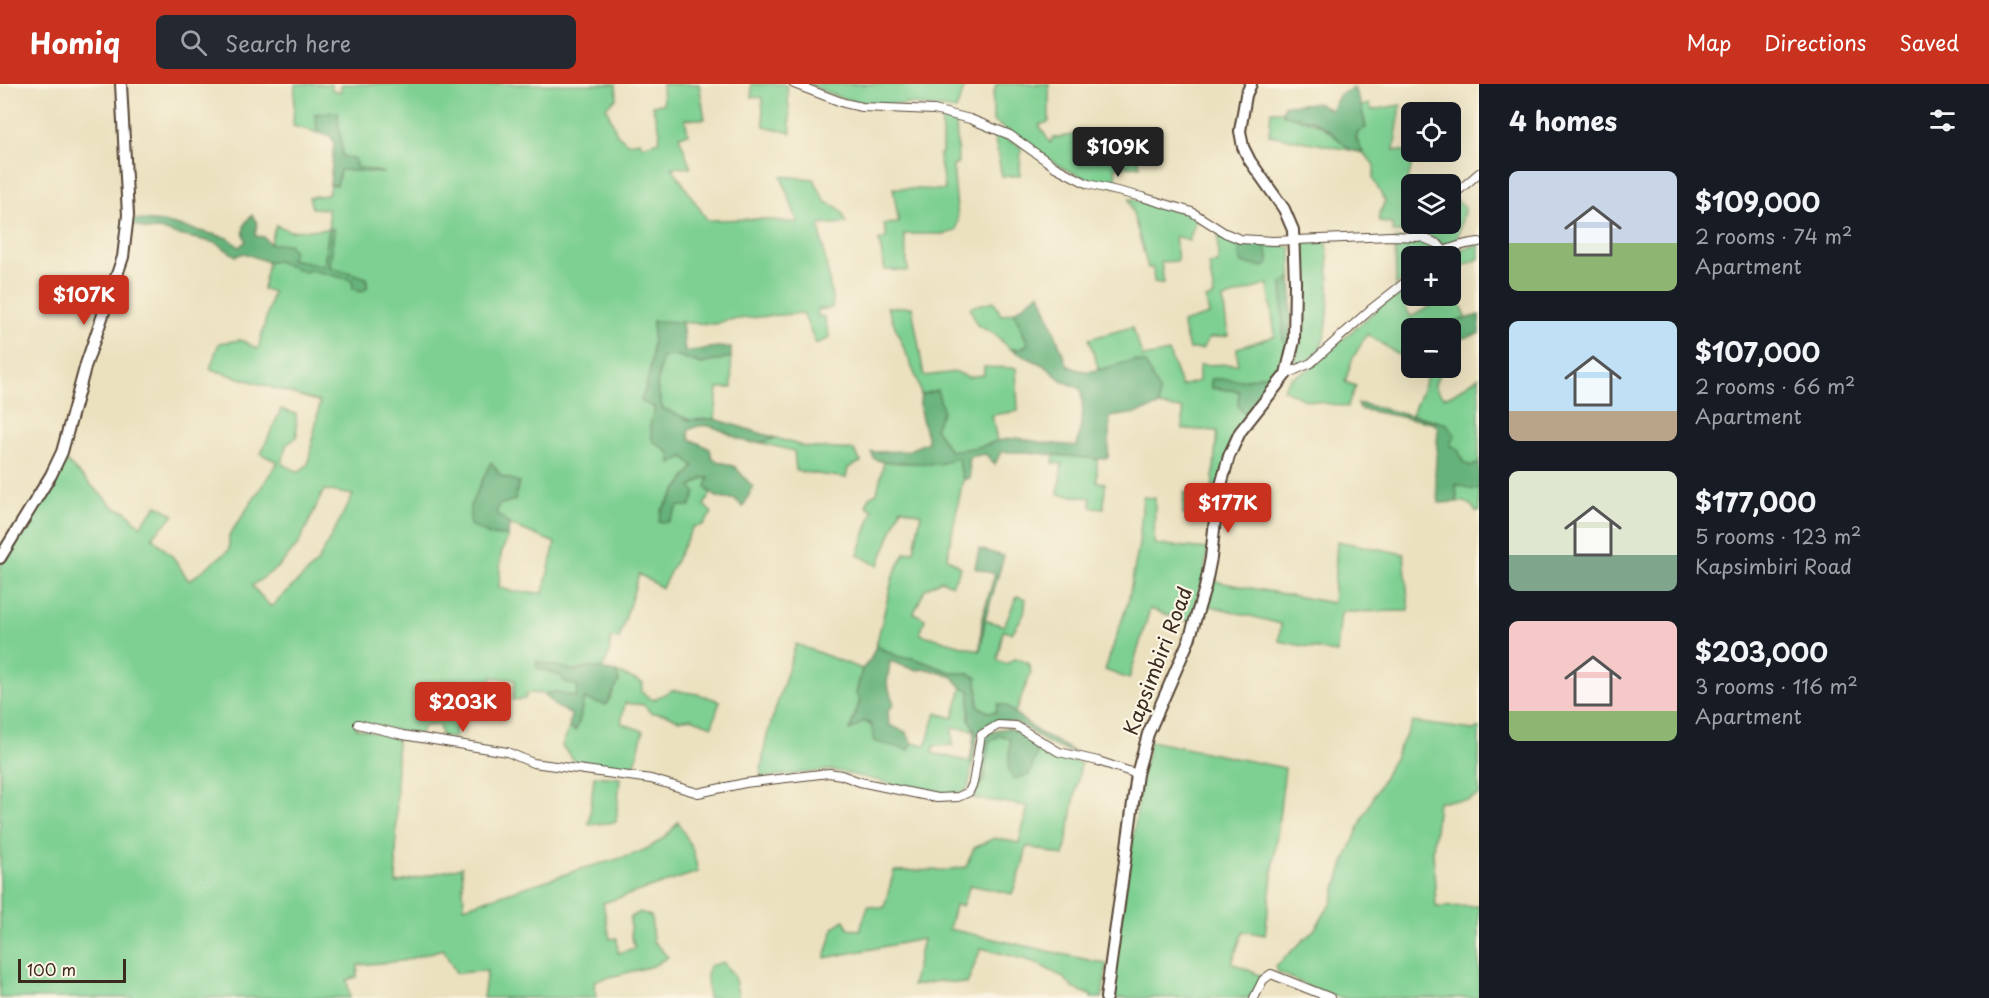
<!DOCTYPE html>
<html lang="en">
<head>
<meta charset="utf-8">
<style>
	:root { --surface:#171b24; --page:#242831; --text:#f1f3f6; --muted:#9ea1a6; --accent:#c8321e }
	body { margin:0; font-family:"Playpen Sans",sans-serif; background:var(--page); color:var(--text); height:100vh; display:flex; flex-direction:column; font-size:22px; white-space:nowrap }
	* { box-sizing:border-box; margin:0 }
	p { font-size:20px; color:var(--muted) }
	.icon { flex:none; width:33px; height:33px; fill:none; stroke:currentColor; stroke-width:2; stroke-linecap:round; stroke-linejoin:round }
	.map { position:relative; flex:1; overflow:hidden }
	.side { display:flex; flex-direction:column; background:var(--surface); width:510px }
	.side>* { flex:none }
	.tools { position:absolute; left:1401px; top:18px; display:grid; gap:12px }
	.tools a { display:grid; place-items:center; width:60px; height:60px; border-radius:9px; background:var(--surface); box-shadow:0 6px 24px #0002; font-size:30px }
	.scale { position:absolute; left:18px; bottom:15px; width:108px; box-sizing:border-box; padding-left:6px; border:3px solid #3b2a1e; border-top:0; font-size:16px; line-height:21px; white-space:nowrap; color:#3b2a1e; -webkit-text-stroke:4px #fcf5e5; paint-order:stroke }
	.price { position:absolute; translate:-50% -51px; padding:0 14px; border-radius:6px; background:var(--accent); color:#fff; font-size:20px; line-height:39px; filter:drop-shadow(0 2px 3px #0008) }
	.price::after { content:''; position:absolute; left:50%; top:36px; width:18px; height:14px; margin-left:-9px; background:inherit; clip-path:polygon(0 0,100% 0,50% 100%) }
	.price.current { background:#222; color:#fff }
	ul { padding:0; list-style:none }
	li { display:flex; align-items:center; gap:18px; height:150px; padding:0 30px }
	li span { display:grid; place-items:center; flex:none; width:168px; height:120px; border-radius:9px; color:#555 }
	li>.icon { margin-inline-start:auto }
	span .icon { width:72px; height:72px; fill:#fffc; stroke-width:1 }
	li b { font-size:26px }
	h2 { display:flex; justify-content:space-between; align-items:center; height:72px; padding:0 30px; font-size:26px }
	header { display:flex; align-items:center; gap:36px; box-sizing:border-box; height:84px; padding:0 30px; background:var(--accent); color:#fff }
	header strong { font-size:28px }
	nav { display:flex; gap:33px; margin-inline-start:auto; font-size:21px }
	.search { width:420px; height:54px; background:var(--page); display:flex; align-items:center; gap:15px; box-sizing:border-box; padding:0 21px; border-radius:9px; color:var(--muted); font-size:22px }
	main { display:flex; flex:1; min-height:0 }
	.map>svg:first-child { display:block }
	.green { fill:#7ed092; stroke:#5c7d58; stroke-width:1.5; fill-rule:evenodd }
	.forest { fill:#66b27c; stroke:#506e4d; stroke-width:1.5 }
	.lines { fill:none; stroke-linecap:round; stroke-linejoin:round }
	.minor-casing { stroke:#554536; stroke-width:10 }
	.tertiary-casing { stroke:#554536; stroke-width:14 }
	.minor { stroke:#fff; stroke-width:8 }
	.tertiary { stroke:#fff; stroke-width:10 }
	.labels { text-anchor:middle; stroke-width:4.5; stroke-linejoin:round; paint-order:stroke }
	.street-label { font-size:20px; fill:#3b2a1e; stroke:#fcf5e5 }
</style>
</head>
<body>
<header>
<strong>Homiq</strong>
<div class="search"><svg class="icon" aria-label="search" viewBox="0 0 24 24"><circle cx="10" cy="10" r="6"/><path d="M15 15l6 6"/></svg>Search here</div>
<nav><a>Map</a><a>Directions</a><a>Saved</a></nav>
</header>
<main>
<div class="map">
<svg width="1479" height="914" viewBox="0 0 1479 914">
	<rect width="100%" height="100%" fill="#fcf5e5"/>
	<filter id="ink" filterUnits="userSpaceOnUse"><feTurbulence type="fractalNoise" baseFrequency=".0167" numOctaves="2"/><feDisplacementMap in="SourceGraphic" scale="12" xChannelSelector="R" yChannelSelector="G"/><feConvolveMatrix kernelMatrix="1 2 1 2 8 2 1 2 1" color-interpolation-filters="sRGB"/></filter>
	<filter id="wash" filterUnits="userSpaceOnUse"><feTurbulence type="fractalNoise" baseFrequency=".008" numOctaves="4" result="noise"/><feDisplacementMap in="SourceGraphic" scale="24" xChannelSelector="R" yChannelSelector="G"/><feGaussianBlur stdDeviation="1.35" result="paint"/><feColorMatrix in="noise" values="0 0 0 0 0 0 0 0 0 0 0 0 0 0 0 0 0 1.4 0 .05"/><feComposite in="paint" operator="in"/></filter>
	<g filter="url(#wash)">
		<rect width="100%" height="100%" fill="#ebe1bf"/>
		<g class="green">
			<path d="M295,0H331L332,6L341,8V0H616L617,14L606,23L617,50L627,59L640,57L642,62L659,57L660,47L652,21L663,20L662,0H699L705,35H685L688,50L679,52L691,84L672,83L707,136L763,135L798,139L781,92L814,95L825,118C838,122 843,126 846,139L819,141L833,218L832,224L817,226L818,232L824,233L830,254L816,260L803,229L726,236L716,240L653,237C653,264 652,291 641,317L655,324L650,342L653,357L670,369L684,373L694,382L661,427L668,438C679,423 689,396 709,393L706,403L711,410L704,421L712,429L703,441L693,443L662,504L639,490L619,555L611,554L609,571L602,585L589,583L575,587L537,584L560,591L578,602L576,613L556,608L544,610L527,609L525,615L513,616L515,596L492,593L486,619L460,627L454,654L442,653L439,641L424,642L420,650L394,646L356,637V644L397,654L396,799L462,783L464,823C501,811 538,799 575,787C612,774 653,774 678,738L693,766L698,788L603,819L610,855L617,854L618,869L635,864L631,851L630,834L640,828L651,832L653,857L668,873L653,882L594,897L596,914H483L487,887L456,889L443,865L402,877L358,881L357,893L347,896L350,914H0V482L41,420L65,376L115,424L126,427L140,442L157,421L174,431L152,453L173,473L189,497L229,466V452L278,378L261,370L281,325L296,330L297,353L286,361L282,380L299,388L308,380L320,318L210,285L219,259L241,256L258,265L273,208L263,205L268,178L277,177L305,188L311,186L353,196V205L362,208L367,204V194L330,183L334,145H329L324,182L289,175L270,160L276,141L290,147L329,145L328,125L312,124L309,113L328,111L330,101H337L340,86L380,88L356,83L342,73C342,42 341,45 315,30L318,49L293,42ZM501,392L496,429L509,440L555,459L543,509L513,508L499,503L501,470L508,452L490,451ZM324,406L353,411L317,479L271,523L252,502L278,483L298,461Z"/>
			<polygon points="751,0 783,0 787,2 791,49 764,42 762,14 752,13"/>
			<polygon points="806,0 966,0 956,26 913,20 875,21 841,14"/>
			<polygon points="996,0 1049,0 1049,38 1039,41 1050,59 1053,54 1087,49 1096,55 1132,53 1140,82 1115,83 1117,103 1091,97 1059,82 993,37 993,13"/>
			<polygon points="1369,20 1372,26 1401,21 1394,66 1405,67 1406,74 1412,79 1407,101 1411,103 1412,140 1425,140 1418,148 1393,148 1392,140 1380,138 1379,132 1385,117 1373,95 1375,81 1363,69 1356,55 1358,47 1366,43 1361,22"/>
			<path d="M1271,27H1283V31C1319,38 1323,40 1350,66L1269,51Z"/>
			<polygon points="942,34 956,37 958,79 953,82 958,136 956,147 944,150 904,150 908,187 885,186 879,157 887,153 884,140 899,139 893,104 945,106 939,72 942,68"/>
			<polygon points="994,51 1003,53 1021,63 1020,91 1002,93"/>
			<polygon points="1455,114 1465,124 1456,159 1443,160 1427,152 1427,148 1434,140 1450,140 1451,119"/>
			<polygon points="1129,115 1181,127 1196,135 1189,157 1175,152 1178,177 1161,178 1164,200 1154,198 1153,184 1148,184"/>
			<path d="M1218,151L1240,159L1239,172L1269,179L1266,161L1291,163C1291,196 1296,265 1279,292L1270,290L1243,296L1211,295V304L1239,307L1238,322L1246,332L1213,431H1183L1184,409L1212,408L1217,347L1183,345V325L1159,322V307L1136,276L1099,286L1089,255L1132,243L1143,273L1169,268L1181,302L1199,297V281L1238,280L1237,264L1275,252L1268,200L1223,215L1228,252L1209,254L1202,265H1189L1182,239L1209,231L1206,215L1214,212L1209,180L1218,179Z"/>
			<path d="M1395,155C1408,155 1425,152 1435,163V169L1431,172H1412L1411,189L1396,202Z"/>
			<path d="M1327,158C1329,183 1332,244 1320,264C1315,274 1304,279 1294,283L1299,251V159Z"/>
			<polygon points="1479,161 1479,175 1451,187 1450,172 1440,172 1447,168"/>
			<polygon points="1411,196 1411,202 1398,208 1411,233 1457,208 1466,234 1451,239 1443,244 1412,244 1411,279 1367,250 1352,276 1345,298 1356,302 1347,323 1303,315 1283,305 1291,294 1308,286 1398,207"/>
			<polygon points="994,217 1001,231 1014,228 1028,260 1020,265 1010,265 996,251 977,241 970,223"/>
			<polygon points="887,223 912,223 924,292 956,288 968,293 984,291 984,283 1016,284 1018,327 992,331 997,357 980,363 950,367 935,344 943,326 936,306 921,311 918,298"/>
			<polygon points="679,272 701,280 731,273 732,304 718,304 715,335 690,336 662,324 657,302 662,273"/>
			<polygon points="1418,284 1438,284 1439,290 1435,301 1438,308 1445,313 1453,310 1479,293 1479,380 1470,382 1463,378 1458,365 1449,361 1447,340 1412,330 1428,291"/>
			<polygon points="776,354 805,363 854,366 861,378 848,384 846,394 796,387 794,367 761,359"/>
			<polygon points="1054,371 1097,375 1097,398 1105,399 1104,424 1091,423 1091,414 1058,410 1062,380 1053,379"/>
			<polygon points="958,374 963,396 947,474 961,483 952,501 941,496 925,505 914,529 925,535 920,550 980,567 985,536 1004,542 1017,512 1026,515 1024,530 1012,549 1003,547 997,576 1006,580 1016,574 1028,579 1031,588 1015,629 1006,622 998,620 996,628 988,628 978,622 977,594 968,589 954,589 913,574 899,573 876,562 893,492 905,469 914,467 921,430 901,424 878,482 858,471 873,426 866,422 870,412 877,409 884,378 939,380"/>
			<path d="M1456,400L1474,406L1479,404V428H1476C1471,420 1468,417 1457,418Z"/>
			<polygon points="1143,413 1155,414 1154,460 1208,465 1202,500 1190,538 1150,525 1129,595 1105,586 1128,518 1139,460"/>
			<polygon points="1337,457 1404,470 1409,527 1341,528 1337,569 1279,557 1281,540 1207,521 1213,497 1333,519"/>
			<polygon points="796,560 862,585 856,610 860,616 850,645 864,637 909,666 912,659 926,661 936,629 953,634 962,604 971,606 969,635 975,646 952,643 953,661 934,662 932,669 970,678 972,684 968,704 962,709 927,708 832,686 760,694 766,655"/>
			<path d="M616,588L643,599L641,608L653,616L672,606L698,610L720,617L712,642L691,634L679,636L666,630L651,629L644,621L625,619L621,639L643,647L634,685H607L578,681L562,662L569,644L575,647C582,636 580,627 584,615L606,620L619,597Z"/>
			<polygon points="1413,638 1473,646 1479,644 1479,711 1468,716 1438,717 1433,766 1436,823 1479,822 1479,914 1342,914 1316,906 1278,888 1275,883 1314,846 1332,818 1343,782 1363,733"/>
			<polygon points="1001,651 1010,655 1009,688 1029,691 1039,663 1056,673 1081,679 1064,772 1027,762 1022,784 1012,810 970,801 962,822 955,821 949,845 1107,880 1102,914 1091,914 1091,911 1073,904 1063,893 1034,878 981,864 967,900 939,897 912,902 923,855 825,874 834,843 844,836 849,845 860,846 868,822 884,824 894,787 946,786 966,783 974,764 994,754 1019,759 1028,722 973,714 984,695 989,657"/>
			<polygon points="1150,657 1285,684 1265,851 1243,847 1232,879 1262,892 1251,914 1110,914 1142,691"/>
			<polygon points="594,692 620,694 616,738 589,741"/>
			<polygon points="723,878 734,892 739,914 708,914 707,888 709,882"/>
		</g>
		<g class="forest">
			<polygon points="1354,4 1360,18 1366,44 1358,47 1356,54 1363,69 1350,66 1329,46 1314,37 1283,31 1284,21 1317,19 1331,26 1340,10"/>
			<path d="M338,28C338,44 342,57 342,72L355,75L356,83L384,89L340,86L337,101H330L334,59L331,52L318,49L315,30Z"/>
			<path d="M252,131L257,139L255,152L264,153L270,160H289L294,168L290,175L324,182L329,145H334L330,183L367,194V204L362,208L353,205L352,196L311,186L305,188L277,177L268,178L244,169L236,172L216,159L174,150L160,145L148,146L132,140L131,135L163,138L228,154L239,163L246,157C241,147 244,138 252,131Z"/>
			<polygon points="1240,159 1266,161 1269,179 1264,183 1242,179 1239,172"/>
			<polygon points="1290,194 1292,208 1289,262 1283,256 1282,200"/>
			<path d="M1040,209L1067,281C1098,299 1117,271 1145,279L1159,307V322L1137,329L1110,333L1108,374L1097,375L1026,368H1001L995,380L985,370L969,373L970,394L963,396L958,374L939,380L884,378L874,375L871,368L907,367L928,358C925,341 917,328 921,311L937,306L943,326L935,344L950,367L980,363L997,357L1017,354L1045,359L1077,362L1083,328L1081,305L1061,296L1045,282L1010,265H1020L1028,260L1014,228Z"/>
			<polygon points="1479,231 1479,250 1456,256 1451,249 1450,244 1443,244 1451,239"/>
			<path d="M653,237L682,238L685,268L717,263L731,264V273L701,280L679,272L662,273L657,302L662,324L689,336L715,335L776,354C767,357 758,360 747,358C727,352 708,332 688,347L690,355L710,365L712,375L735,383L753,403L743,423L735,415C722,416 714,414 706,403L709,394H703L691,403L696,409L690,422H679L668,438H659L661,428L694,382L684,373L671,379L670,369L653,357L650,342L655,324L641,317C652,291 653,264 653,237Z"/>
			<polygon points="1270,290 1279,292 1246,332 1238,322 1239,307 1211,304 1211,295 1243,296"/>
			<polygon points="1357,320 1363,320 1447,340 1455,351 1450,361 1458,365 1463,378 1470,382 1479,380 1479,404 1474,406 1456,400 1457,418 1439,419 1435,392 1438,344 1433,339 1360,325"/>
			<polygon points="491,378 501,392 519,398 515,416 499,421 496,429 509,440 508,452 490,451 470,441 470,422"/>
			<polygon points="979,465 1004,472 985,536 980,567 982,534 995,490 975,484"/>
			<path d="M876,562L899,573L913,574L953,589H968L977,594L978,622L988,628H996L998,620L1006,622L1038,648L1077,669C1063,667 1050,661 1038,653C1032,649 1026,643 1019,640C1007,635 984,637 978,651C974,660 974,674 972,684L970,678L975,646L969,635L970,606L962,604L953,593L928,585L915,586L890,577L887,600L894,620L888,627L889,641L906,648L912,659L909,666L875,658L871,640L864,637L850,647L860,616L856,610L862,585L870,576Z"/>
			<path d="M536,577L575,587L589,583L616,588L619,597L606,621L584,615C580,627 582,636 575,647L569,644L571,630L555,622L544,610L556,608L576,613L578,602L565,598L560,591L537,584Z"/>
			<path d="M1009,644L1022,650L1039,663L1029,691L1014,695L1009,688L1010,655L1001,651L989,657L984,695L973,714L982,657C989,647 998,645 1009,644Z"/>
		</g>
	</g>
	<g filter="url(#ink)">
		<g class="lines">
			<g class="minor-casing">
				<g id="minor">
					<polyline points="794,0 844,19 862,23 934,26 970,35 1010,51 1055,83 1088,100 1142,113 1192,128 1225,149 1240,155 1273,157 1391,152 1421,153 1438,160 1444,167"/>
					<polyline points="1450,114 1479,89"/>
					<polyline points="1421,153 1430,140"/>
					<path d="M1436,172C1449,163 1463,160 1479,158"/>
					<polyline points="1286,290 1311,279 1370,226 1412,193"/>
					<polyline points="358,640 403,651 507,668 533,679 651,695 698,709 745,699 829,689 841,691 860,698 937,714 958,713 969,708 973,699 981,651 998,641 1016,642 1059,668 1098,677 1137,690"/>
					<polyline points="1254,914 1263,896 1271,890 1331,914"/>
				</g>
			</g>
			<g class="tertiary-casing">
				<g id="tertiary">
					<polyline points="0,474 51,391 62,368 86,280 123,173 128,131 121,0"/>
					<polyline points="1106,914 1137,690 1148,650 1189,556 1205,504 1211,474 1217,416 1229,372 1240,348 1286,290 1294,257 1295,198 1293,146 1284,125 1250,77 1243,63 1240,47 1246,11 1251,0"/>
				</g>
			</g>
			<use href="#minor" class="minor"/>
			<use href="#tertiary" class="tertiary"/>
		</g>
	</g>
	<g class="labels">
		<g class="street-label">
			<text transform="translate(1158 577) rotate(-69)" y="7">Kapsimbiri Road</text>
		</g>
	</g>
</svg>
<div class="tools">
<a><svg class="icon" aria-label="locate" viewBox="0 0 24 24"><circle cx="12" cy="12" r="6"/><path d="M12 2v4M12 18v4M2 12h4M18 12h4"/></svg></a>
<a><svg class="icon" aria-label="layers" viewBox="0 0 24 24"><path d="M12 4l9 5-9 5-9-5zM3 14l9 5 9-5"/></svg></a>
<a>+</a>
<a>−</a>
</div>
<div class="scale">100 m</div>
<b class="price current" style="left:1118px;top:94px">$109K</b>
<b class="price" style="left:84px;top:242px">$107K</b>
<b class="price" style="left:1228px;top:450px">$177K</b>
<b class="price" style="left:463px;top:649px">$203K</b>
</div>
<section class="side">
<h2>4 homes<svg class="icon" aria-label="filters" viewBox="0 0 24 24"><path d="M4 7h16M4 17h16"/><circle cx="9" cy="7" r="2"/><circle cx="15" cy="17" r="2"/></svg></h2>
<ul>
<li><span style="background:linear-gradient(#c9d6e8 60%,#8fb573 0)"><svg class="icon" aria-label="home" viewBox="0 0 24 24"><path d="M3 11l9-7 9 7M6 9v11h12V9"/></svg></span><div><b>$109,000</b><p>2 rooms · 74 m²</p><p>Apartment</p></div></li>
<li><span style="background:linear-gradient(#bfe0f5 75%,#b9a48a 0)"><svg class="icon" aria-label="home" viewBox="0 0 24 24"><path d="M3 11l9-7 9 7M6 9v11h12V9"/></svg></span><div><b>$107,000</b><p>2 rooms · 66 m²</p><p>Apartment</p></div></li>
<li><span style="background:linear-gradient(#dfe7d0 70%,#7fa58c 0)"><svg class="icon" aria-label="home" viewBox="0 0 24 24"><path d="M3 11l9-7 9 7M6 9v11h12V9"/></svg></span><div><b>$177,000</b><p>5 rooms · 123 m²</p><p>Kapsimbiri Road</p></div></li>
<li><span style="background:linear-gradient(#f6c9c9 75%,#8fb573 0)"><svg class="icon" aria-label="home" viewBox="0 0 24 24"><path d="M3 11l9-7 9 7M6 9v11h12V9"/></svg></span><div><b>$203,000</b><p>3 rooms · 116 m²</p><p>Apartment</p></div></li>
</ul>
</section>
</main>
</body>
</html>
